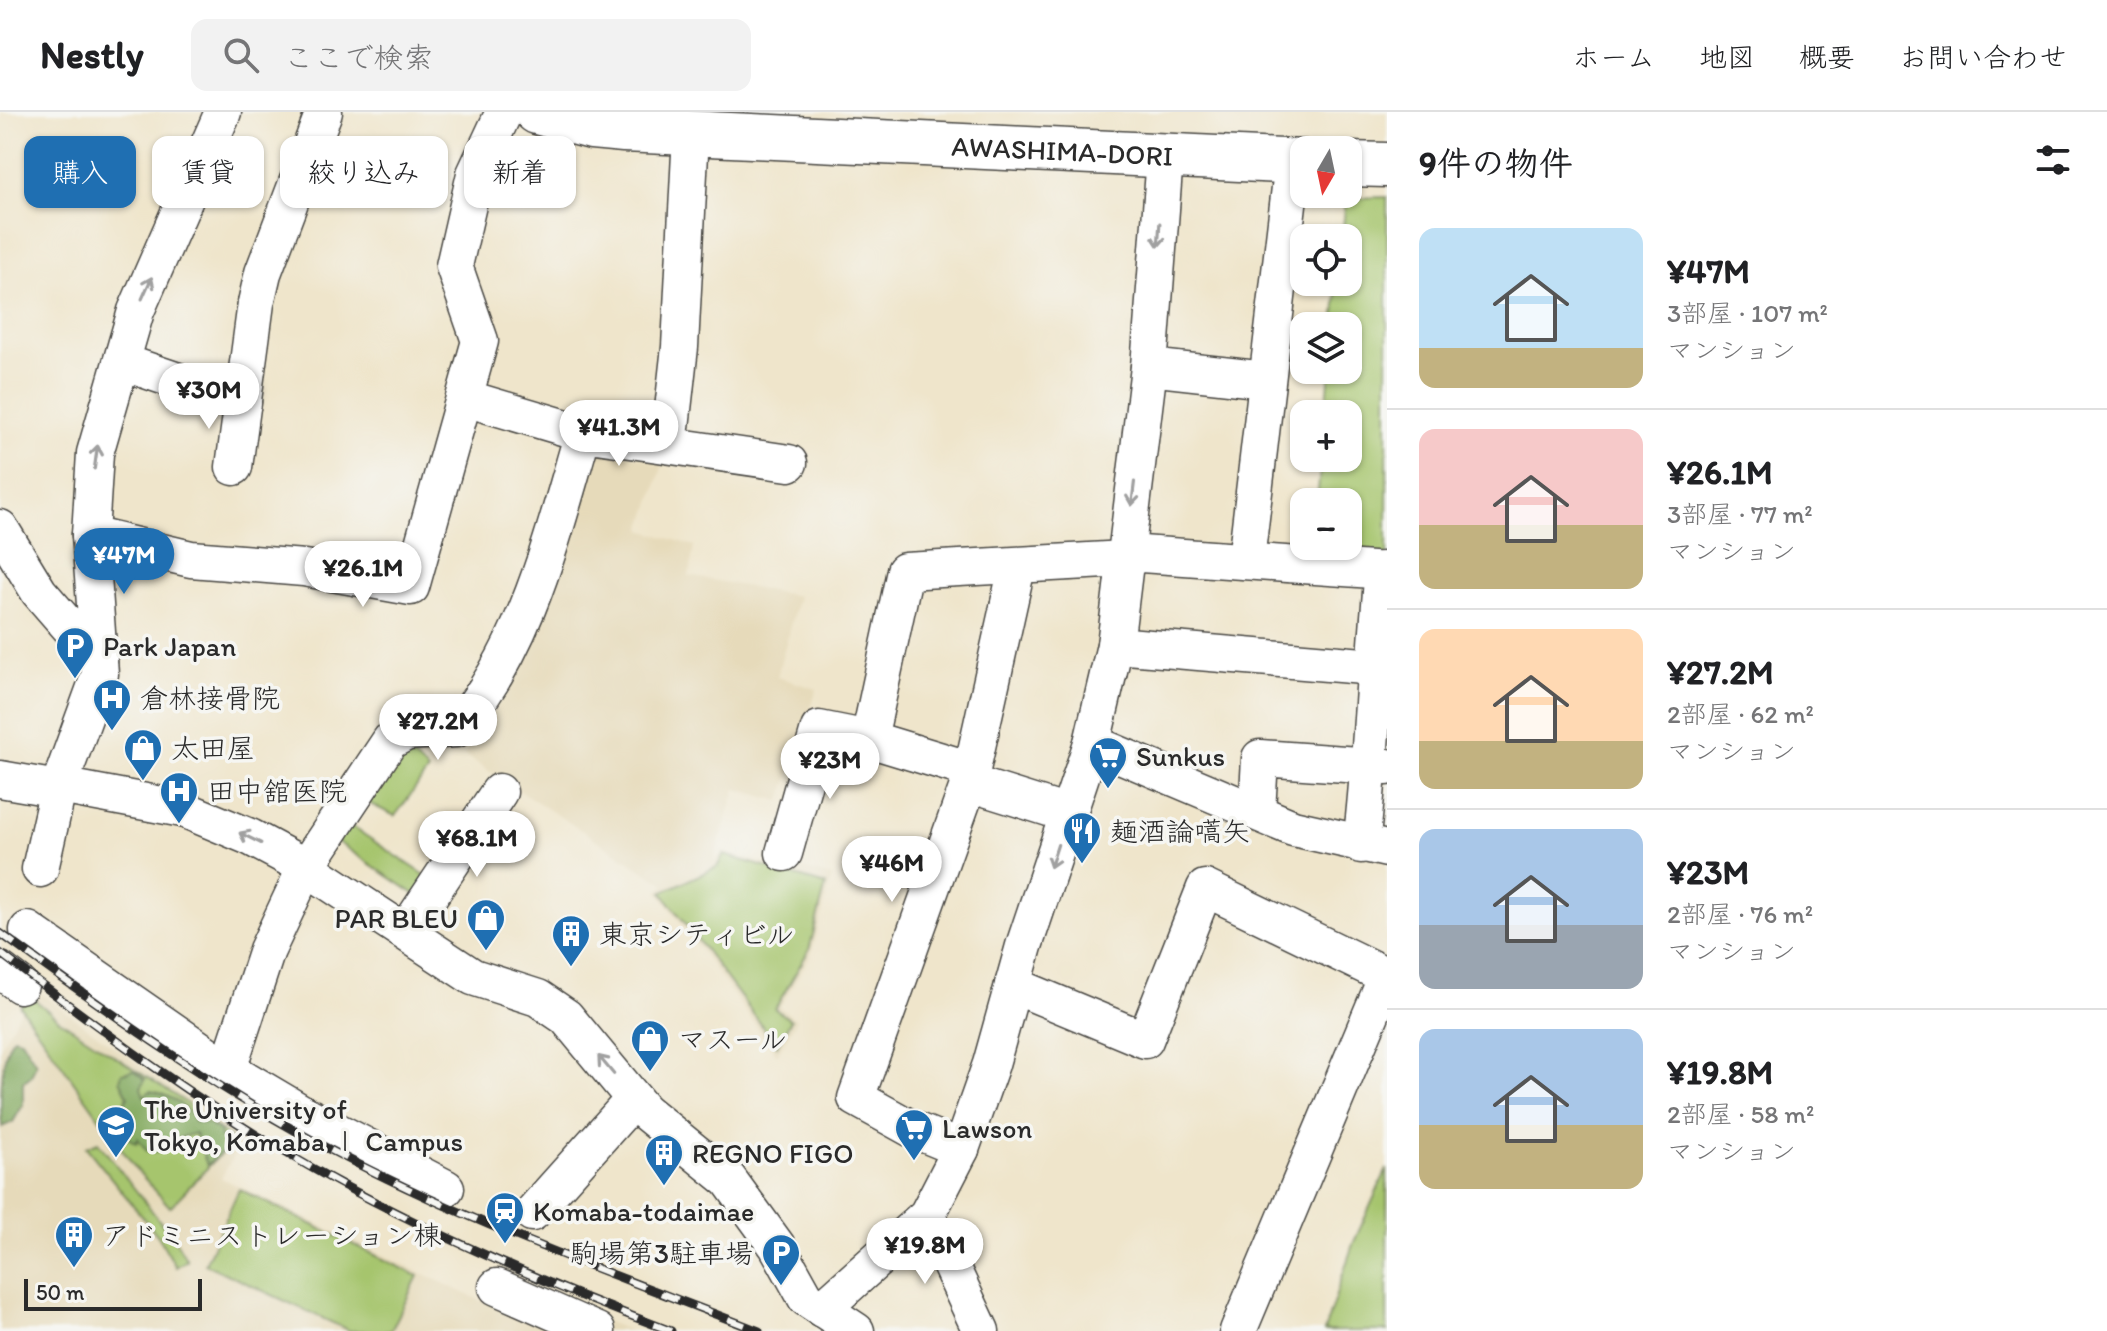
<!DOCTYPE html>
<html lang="ja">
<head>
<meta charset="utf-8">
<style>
	:root { --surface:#fff; --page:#f2f2f2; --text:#202124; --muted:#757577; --line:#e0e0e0; --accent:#1f6fb2 }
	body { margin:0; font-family:Itim,"Klee One",sans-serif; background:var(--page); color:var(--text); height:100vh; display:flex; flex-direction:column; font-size:30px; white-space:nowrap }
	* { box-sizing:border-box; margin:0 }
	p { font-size:26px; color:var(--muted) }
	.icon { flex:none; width:44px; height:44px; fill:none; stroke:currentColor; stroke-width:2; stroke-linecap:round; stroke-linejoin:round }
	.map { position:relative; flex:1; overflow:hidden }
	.drawer { display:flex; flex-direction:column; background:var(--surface); width:720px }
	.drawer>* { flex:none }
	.top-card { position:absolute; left:24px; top:24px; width:760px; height:72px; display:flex; gap:16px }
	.needle { width:52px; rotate:189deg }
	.fabs { position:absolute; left:1290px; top:24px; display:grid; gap:16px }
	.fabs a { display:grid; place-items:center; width:72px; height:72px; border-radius:16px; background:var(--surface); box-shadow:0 2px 6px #0004; font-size:40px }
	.scale { position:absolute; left:24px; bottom:20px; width:178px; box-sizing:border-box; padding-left:8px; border:4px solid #2b2b2b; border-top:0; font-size:22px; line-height:28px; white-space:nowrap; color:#2b2b2b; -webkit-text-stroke:6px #f6f6f2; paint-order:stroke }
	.price { position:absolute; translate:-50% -68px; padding:0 18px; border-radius:28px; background:#fff; color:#222; font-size:26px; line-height:52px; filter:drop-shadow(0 2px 4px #0008) }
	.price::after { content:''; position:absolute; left:50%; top:48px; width:24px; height:18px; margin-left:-12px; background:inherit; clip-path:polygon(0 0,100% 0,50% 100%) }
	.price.current { background:var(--accent); color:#fff }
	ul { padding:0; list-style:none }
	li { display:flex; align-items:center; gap:24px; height:200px; padding:0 32px }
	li+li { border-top:2px solid var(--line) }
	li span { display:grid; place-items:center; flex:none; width:224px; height:160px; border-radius:16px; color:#555 }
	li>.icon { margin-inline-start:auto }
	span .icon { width:96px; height:96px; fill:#fffc; stroke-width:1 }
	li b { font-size:34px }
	h2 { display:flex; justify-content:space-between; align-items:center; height:96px; padding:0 32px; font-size:34px }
	.chip { padding:0 28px; border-radius:16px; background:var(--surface); box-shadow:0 2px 6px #0004; font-size:28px; line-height:72px }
	.chip.current { background:var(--accent); color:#fff }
	header { display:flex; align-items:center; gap:48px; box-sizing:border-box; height:112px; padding:0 40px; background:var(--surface); border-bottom:2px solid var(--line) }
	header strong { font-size:38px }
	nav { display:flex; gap:44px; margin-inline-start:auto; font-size:28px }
	.search { width:560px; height:72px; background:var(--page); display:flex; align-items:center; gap:20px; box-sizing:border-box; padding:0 28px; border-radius:16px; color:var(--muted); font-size:30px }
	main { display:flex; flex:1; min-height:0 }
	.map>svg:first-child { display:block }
	.built { fill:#e6daba }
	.green { fill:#a6c56d; stroke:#68784c; stroke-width:2 }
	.forest { fill:#84aa60; stroke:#586a46; stroke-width:2 }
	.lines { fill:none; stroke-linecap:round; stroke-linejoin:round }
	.minor-casing { stroke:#484743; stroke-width:39 }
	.major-casing { stroke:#484743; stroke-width:47 }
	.minor { stroke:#fff; stroke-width:36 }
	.major { stroke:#fff; stroke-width:44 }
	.rail-casing { stroke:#2b2b2b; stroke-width:9 }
	.rail { stroke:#f6f6f2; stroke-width:6; stroke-dasharray:18; stroke-linecap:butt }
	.oneway { stroke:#a0a0a0 }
	.labels { text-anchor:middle; stroke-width:7; stroke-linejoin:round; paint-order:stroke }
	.street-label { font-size:28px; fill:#2b2b2b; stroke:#f6f6f2 }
	.poi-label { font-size:28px; fill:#2b2b2b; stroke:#f6f6f2; text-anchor:start }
</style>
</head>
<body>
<header>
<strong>Nestly</strong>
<div class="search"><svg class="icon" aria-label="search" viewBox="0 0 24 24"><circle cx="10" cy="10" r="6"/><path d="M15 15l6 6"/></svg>ここで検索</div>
<nav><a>ホーム</a><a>地図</a><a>概要</a><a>お問い合わせ</a></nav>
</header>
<main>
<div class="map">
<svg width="1387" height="1219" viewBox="0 0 1387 1219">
	<rect width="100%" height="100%" fill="#f6f6f2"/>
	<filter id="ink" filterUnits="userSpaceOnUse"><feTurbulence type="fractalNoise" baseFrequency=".0125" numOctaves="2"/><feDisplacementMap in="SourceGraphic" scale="16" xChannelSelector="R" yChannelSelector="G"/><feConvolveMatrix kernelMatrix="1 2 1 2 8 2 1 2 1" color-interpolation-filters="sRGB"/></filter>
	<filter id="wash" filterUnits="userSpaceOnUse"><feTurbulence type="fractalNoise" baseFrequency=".006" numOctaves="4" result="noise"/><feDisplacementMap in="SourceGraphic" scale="32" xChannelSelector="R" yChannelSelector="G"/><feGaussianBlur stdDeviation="1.8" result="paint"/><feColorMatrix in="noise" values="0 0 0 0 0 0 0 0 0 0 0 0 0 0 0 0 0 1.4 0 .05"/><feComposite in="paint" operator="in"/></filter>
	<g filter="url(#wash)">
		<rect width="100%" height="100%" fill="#efe5cb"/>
		<g class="built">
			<polygon points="591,337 664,349 642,418 694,434 689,464 798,484 777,565 817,577 781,689 736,677 713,750 723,740 799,761 803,757 832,765 811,843 780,895 797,908 777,943 658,780 665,772 464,643 514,569 535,514"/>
			<polygon points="33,876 243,1028 221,1066 481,1189 494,1164 630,1219 0,1219 0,935"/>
		</g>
		<g class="green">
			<polygon points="1387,85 1387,451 1312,446 1313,434 1348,434 1348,390 1317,390 1321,346 1348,346 1348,302 1326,302 1330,258 1348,258 1348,214 1334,214 1338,170 1348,170 1348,126 1342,126 1346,86"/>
			<polygon points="400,633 428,659 395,704 362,688"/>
			<polygon points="348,712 428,765 416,783 336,729"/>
			<polygon points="724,743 826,773 809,838 775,897 791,908 777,934 662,780 717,755"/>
			<polygon points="29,883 58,907 185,990 233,1029 170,1095 136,1057 20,894"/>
			<polygon points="98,1030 177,1131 187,1148 176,1155 158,1124 86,1035"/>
			<polygon points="1387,1057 1387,1219 1324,1219 1353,1132"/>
			<polygon points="239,1077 418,1164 391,1219 350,1219 205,1152"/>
		</g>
		<g class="forest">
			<path d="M14,925L21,927L36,951L31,964L23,970V993L13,1010L2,1015C0,994 0,939 14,925Z"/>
			<path d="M134,958L145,967L141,976L144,984L150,979C166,981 190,994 194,1010L208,1012L220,1020V1026L229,1025L230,1033L207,1053L195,1021L176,1027C169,1039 160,1041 147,1039L138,1027L136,1031L125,1024L117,1028L116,1015L121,1010L119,1001L128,984L120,968L122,961Z"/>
		</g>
	</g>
	<g filter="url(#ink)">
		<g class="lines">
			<g class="minor-casing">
				<g id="minor">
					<polyline points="122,250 243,291"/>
					<polyline points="1149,255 1266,268"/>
					<polyline points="465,286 583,321 789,351"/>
					<polyline points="669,333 680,235 691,22"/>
					<polyline points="234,355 256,191 263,161 324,0"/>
					<polyline points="0,416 39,480 99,549"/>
					<polyline points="90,423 191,447 304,456 411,475 480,229 454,154 475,62 504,0"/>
					<polyline points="1246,448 1293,50"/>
					<polyline points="1115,533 1387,556"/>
					<polyline points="1092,631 1293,716 1387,737"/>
					<polyline points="971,658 869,627 905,459 1125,447 1141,442 1387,459"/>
					<polyline points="0,667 58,677 71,676 183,697 250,725 306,755 473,865 538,886 566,905 644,999 729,1068 777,1134 806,1186 856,1219"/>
					<polyline points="969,671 1068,702"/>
					<polyline points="1257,700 1260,646 1387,655"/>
					<path d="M1361,733C1372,642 1374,550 1383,458"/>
					<polyline points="784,741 819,617 869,627"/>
					<polyline points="40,757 58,677 100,562 90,423 95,341 136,199 223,0"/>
					<polyline points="28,818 228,957 302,1001 446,1076"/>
					<polyline points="406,819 499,680"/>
					<polyline points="0,858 20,873"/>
					<polyline points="1013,873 1145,928 1205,776 1387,864 1238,1219"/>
					<path d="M228,957L267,838L306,755L390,629L407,620L456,617C527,537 553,422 583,321"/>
					<polyline points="961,1037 912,1017 856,986 969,671 1017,455"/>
					<polyline points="532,1101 634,987"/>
					<polyline points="927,1103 981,1219"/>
					<polyline points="497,1175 597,1219"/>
					<polyline points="822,1197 927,1103 961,1037 991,952 1024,834 1092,631 1115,533 1149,255 1165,45"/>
				</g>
			</g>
			<g class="major-casing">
				<g id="major">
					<path id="s1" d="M537,0L592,15L624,18L1304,50"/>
					<polyline points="1348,52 1387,53"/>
				</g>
			</g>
			<use href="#minor" class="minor"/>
			<use href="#major" class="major"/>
			<g class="rail-casing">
				<g id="rail">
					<path d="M0,821C112,903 226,985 350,1048C482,1116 621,1165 759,1219"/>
					<path d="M0,841C105,921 213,1002 330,1066C439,1126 554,1175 671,1219"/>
				</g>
			</g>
			<use href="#rail" class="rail"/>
		</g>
		<defs><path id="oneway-shaft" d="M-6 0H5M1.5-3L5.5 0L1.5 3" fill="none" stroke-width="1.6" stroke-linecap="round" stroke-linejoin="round" transform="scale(2)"/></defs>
		<g class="oneway">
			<use href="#oneway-shaft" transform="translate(1159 123) rotate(94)"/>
			<use href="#oneway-shaft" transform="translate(147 176) rotate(-66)"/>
			<use href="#oneway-shaft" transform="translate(96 345) rotate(-82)"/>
			<use href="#oneway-shaft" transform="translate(1133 382) rotate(97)"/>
			<use href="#oneway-shaft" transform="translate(250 726) rotate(-154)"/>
			<use href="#oneway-shaft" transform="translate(1054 744) rotate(108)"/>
			<use href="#oneway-shaft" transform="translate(606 953) rotate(-130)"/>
		</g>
	</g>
	<defs>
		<g id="parking-pin" transform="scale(2)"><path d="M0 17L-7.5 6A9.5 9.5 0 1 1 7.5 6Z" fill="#1f6fb2" stroke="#f6f6f2"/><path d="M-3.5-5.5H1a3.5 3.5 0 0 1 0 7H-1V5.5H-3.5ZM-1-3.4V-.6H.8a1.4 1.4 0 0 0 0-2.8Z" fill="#fff"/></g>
		<g id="hospital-pin" transform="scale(2)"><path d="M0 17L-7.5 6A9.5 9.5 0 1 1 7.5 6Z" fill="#1f6fb2" stroke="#f6f6f2"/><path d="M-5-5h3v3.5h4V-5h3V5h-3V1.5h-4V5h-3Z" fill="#fff"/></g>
		<g id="shop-pin" transform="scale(2)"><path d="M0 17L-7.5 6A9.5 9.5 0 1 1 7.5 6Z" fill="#1f6fb2" stroke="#f6f6f2"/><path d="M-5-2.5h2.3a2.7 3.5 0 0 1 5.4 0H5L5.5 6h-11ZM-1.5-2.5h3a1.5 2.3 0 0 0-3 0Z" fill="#fff"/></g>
		<g id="supermarket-pin" transform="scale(2)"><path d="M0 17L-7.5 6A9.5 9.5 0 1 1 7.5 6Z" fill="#1f6fb2" stroke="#f6f6f2"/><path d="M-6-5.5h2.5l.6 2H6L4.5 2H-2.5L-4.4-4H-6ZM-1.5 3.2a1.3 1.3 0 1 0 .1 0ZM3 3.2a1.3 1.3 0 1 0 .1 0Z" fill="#fff"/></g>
		<g id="restaurant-pin" transform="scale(2)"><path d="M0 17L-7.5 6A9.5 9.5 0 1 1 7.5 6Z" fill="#1f6fb2" stroke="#f6f6f2"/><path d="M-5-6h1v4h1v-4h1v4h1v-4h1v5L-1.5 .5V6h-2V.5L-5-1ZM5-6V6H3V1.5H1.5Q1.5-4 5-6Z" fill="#fff"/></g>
		<g id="building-pin" transform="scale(2)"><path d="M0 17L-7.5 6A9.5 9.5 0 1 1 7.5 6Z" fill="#1f6fb2" stroke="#f6f6f2"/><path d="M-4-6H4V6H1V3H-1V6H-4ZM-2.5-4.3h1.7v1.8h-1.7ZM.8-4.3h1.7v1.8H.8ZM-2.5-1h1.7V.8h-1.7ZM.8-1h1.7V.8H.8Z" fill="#fff"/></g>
		<g id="university-pin" transform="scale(2)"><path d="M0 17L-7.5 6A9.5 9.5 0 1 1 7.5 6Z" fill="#1f6fb2" stroke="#f6f6f2"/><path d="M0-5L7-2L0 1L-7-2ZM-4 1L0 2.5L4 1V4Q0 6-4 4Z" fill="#fff"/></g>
		<g id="station-pin" transform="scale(2)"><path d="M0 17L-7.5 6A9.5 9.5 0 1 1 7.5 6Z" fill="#1f6fb2" stroke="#f6f6f2"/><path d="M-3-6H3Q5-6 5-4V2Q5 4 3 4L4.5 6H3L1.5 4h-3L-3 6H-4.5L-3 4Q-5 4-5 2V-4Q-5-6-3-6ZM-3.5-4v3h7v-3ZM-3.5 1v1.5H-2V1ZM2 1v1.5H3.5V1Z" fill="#fff"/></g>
	</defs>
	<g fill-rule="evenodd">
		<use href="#parking-pin" x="75" y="534"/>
		<use href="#hospital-pin" x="112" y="586"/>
		<use href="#shop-pin" x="143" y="636"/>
		<use href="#supermarket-pin" x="1108" y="644"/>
		<use href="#hospital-pin" x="179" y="679"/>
		<use href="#restaurant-pin" x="1082" y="719"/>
		<use href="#shop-pin" x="486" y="806"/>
		<use href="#building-pin" x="571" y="822"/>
		<use href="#shop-pin" x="650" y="927"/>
		<use href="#university-pin" x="116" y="1013"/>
		<use href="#supermarket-pin" x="914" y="1016"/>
		<use href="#building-pin" x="664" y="1041"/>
		<use href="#station-pin" x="505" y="1099"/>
		<use href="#building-pin" x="74" y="1123"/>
		<use href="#parking-pin" x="781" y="1141"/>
	</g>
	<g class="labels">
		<g class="street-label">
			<text dy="10" stroke="none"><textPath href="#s1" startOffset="528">AWASHIMA-DORI</textPath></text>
		</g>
		<g class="poi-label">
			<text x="103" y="544">Park Japan</text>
			<text x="140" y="596">倉林接骨院</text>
			<text x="171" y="646">太田屋</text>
			<text x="1136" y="654">Sunkus</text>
			<text x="207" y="689">田中舘医院</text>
			<text x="1110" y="729">麺酒論嚆矢</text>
			<text x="458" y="816" text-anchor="end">PAR BLEU</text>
			<text x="599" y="832">東京シティビル</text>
			<text x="678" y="937">マスール</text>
			<text x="144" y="1007">The University of<tspan x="144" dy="32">Tokyo, Komaba Ⅰ Campus</tspan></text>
			<text x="942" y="1026">Lawson</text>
			<text x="692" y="1051">REGNO FIGO</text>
			<text x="533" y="1109">Komaba-todaimae</text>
			<text x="102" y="1133">アドミニストレーション棟</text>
			<text x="753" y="1151" text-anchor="end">駒場第3駐車場</text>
		</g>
	</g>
</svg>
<div class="fabs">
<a><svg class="needle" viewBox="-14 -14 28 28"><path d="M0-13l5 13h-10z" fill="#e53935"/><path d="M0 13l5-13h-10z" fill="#757577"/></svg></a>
<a><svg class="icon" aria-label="locate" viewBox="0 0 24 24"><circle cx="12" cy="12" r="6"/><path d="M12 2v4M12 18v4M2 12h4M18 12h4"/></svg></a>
<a><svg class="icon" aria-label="layers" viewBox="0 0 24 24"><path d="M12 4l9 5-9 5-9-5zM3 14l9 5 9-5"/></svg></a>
<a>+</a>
<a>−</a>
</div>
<div class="scale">50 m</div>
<b class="price" style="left:209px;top:319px">¥30M</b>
<b class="price" style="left:619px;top:356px">¥41.3M</b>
<b class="price current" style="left:124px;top:484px">¥47M</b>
<b class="price" style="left:363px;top:497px">¥26.1M</b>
<b class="price" style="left:438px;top:650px">¥27.2M</b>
<b class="price" style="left:830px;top:689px">¥23M</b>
<b class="price" style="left:477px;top:767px">¥68.1M</b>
<b class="price" style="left:892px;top:792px">¥46M</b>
<b class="price" style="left:925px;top:1174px">¥19.8M</b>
<div class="top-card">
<a class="chip current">購入</a>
<a class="chip">賃貸</a>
<a class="chip">絞り込み</a>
<a class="chip">新着</a>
</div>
</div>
<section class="drawer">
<h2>9件の物件<svg class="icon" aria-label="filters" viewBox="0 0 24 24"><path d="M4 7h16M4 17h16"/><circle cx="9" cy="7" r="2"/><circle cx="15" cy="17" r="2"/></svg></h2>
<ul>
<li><span style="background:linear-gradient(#bfe0f5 75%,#c2b280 0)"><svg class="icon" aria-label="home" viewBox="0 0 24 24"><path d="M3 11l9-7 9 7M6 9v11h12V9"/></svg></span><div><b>¥47M</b><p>3部屋 · 107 m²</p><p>マンション</p></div></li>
<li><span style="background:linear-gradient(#f6c9c9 60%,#c2b280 0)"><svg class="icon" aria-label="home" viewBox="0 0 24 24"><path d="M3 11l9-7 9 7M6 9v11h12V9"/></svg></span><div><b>¥26.1M</b><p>3部屋 · 77 m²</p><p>マンション</p></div></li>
<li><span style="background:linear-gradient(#ffd9b3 70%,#c2b280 0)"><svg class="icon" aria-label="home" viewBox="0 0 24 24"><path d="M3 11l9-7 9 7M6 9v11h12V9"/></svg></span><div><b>¥27.2M</b><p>2部屋 · 62 m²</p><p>マンション</p></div></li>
<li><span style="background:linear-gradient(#a9c7e8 60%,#9aa5b1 0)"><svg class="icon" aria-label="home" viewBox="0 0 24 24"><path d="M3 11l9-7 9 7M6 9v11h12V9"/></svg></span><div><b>¥23M</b><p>2部屋 · 76 m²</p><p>マンション</p></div></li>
<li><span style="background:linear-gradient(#a9c7e8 60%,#c2b280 0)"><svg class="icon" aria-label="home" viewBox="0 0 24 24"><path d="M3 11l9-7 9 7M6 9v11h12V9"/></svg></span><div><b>¥19.8M</b><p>2部屋 · 58 m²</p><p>マンション</p></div></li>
</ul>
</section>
</main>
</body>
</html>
